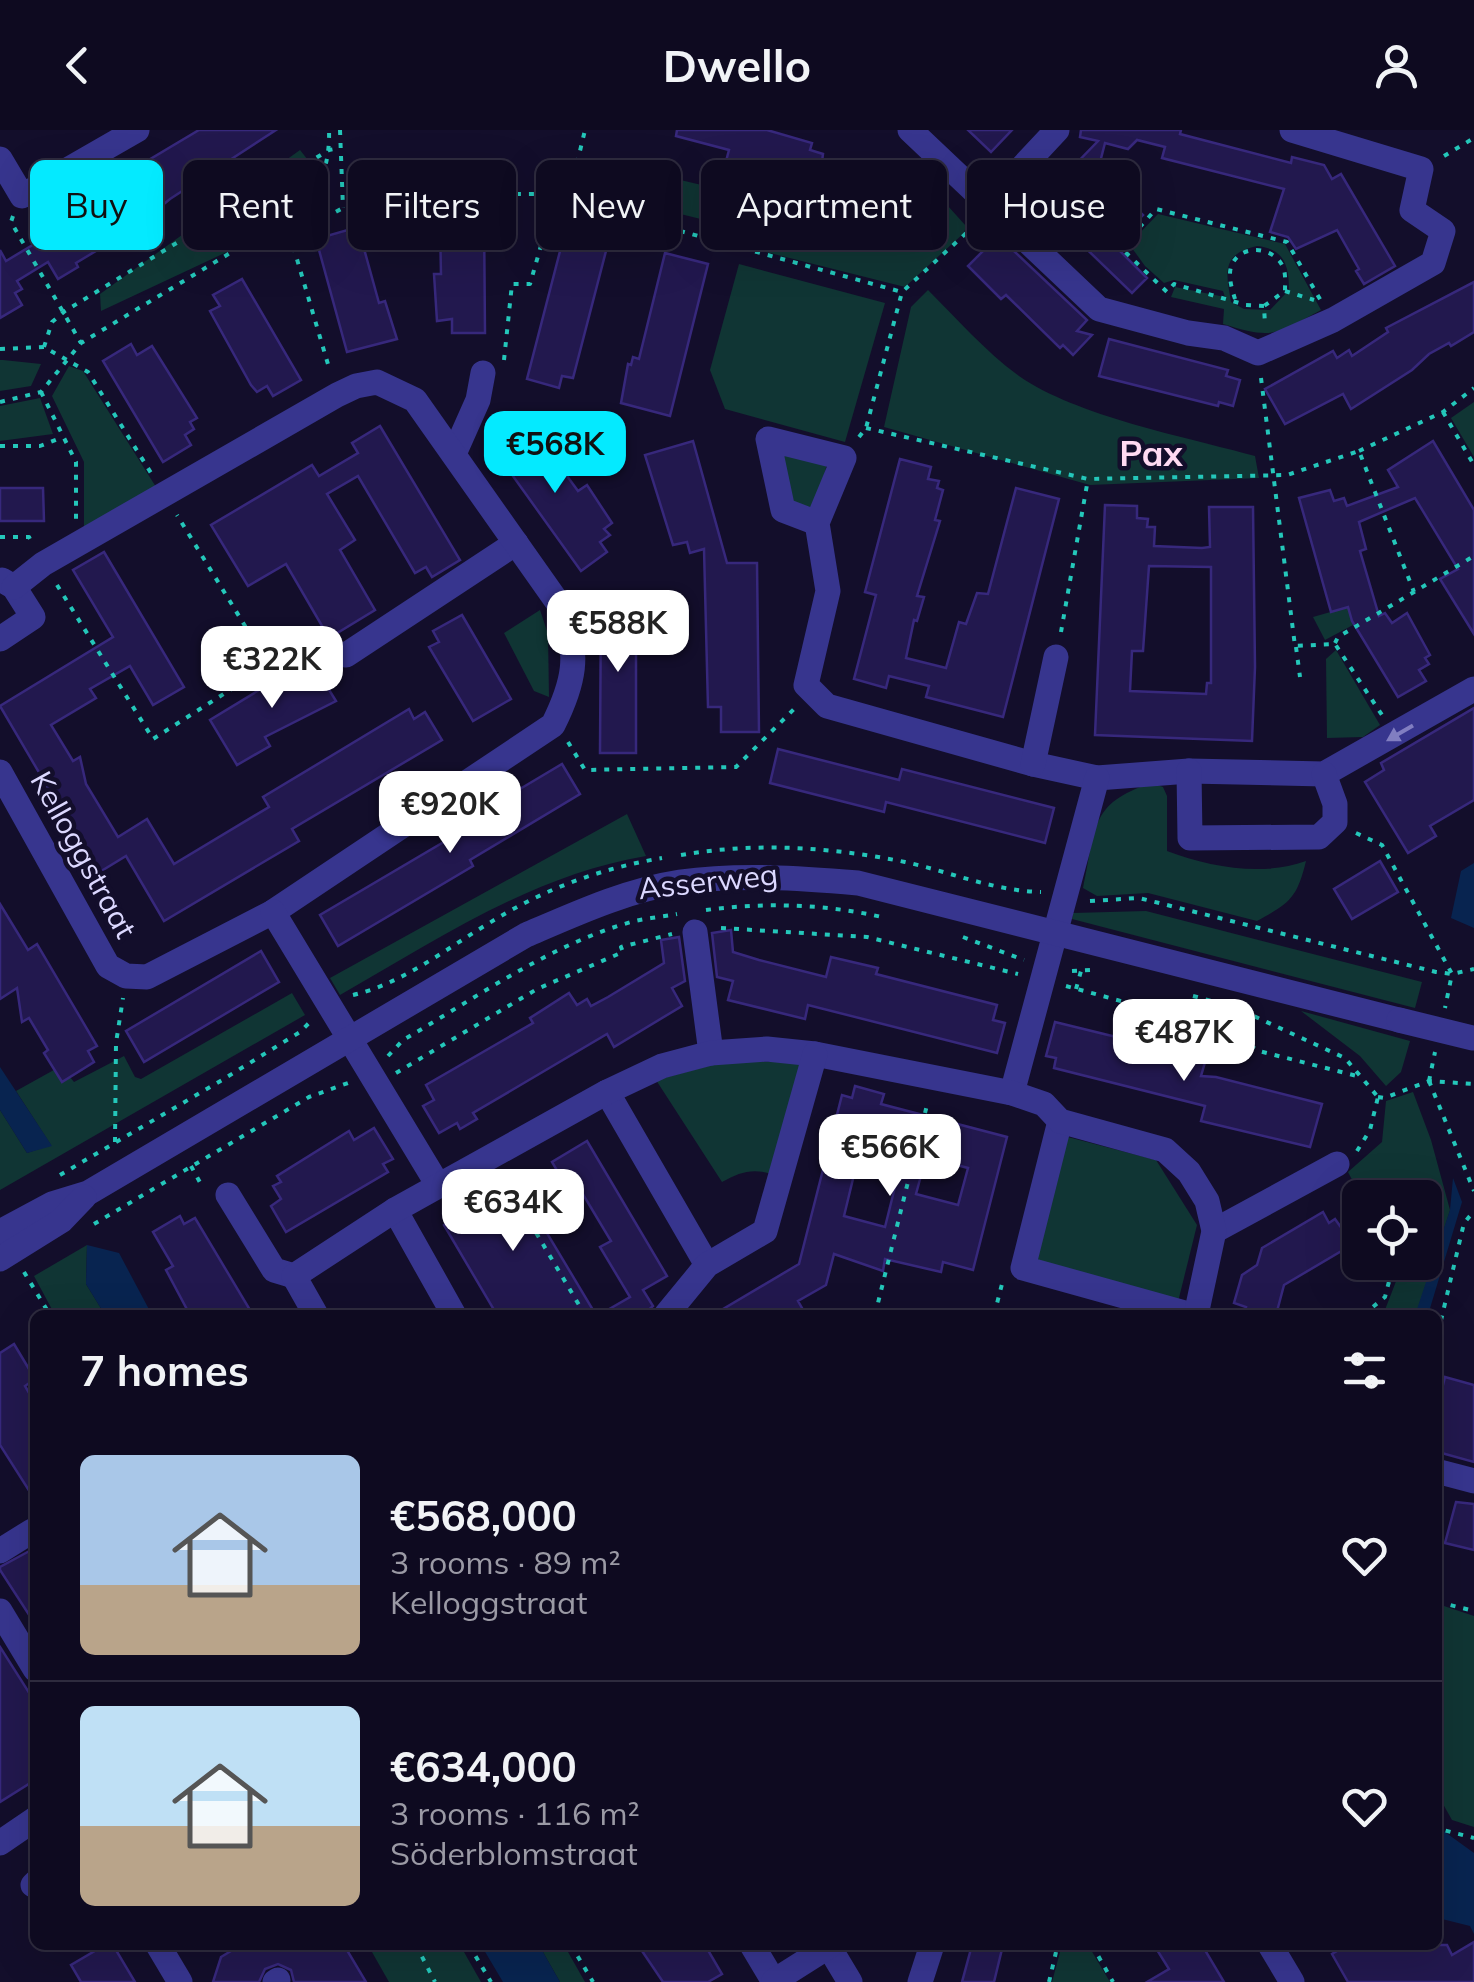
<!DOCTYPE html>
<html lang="en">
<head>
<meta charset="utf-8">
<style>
	:root { --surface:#0e0a20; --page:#171329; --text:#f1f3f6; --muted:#9b9aa5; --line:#2e2b3e; --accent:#04eaff }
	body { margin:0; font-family:Mulish,sans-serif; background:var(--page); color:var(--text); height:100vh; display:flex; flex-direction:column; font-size:38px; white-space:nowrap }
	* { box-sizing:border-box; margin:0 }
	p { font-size:32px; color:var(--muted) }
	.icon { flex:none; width:55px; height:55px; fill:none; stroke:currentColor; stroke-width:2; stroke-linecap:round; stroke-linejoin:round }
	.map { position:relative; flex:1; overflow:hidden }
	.panel { position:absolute; left:30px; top:1180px; width:1412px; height:640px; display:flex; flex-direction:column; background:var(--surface); border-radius:15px; box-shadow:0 10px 40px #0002,0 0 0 2px var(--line) }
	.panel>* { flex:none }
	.hud { position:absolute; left:30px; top:30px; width:1415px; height:90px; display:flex; gap:20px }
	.controls { position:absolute; left:1342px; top:1050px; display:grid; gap:20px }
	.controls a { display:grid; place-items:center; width:100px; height:100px; border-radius:15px; background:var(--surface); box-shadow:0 10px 40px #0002,0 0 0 2px var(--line); font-size:50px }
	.price { position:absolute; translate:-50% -85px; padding:0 22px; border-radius:20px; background:#fff; color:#222; font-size:32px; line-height:65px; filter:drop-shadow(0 2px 5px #0008) }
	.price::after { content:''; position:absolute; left:50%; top:60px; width:30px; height:22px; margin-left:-15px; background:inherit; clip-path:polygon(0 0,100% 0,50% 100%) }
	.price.on { background:var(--accent); color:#111 }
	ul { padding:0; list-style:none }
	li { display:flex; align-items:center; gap:30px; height:250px; padding:0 50px }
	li+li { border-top:2px solid var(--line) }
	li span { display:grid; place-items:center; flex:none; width:280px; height:200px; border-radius:15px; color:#555 }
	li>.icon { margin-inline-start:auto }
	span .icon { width:120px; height:120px; fill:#fffc; stroke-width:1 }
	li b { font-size:42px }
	h2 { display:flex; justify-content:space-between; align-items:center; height:120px; padding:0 50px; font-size:42px }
	.pill { padding:0 35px; border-radius:15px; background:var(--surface); box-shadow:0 10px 40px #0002,0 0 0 2px var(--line); font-size:35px; line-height:90px }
	.pill.on { background:var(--accent); color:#111 }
	header { display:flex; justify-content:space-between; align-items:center; height:130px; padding:0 50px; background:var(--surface); font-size:45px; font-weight:700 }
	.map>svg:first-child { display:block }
	.green { fill:#103534; fill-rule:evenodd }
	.water { fill:#082450 }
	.building { fill:#22184e; stroke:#37287c; stroke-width:2.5; fill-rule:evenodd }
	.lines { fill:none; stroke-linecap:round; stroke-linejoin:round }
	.path { stroke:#24c7ba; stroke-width:4; stroke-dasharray:5 8; stroke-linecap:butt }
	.minor { stroke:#37358e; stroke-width:25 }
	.minor-bridge { stroke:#37358e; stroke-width:25 }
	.oneway { fill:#817ec1 }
	.labels { text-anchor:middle; stroke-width:9; stroke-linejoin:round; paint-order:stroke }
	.street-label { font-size:30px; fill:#dcd8ff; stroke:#130e2b }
	.quarter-label { font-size:35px; font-weight:bold; fill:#ffdaf2; stroke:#130e2b }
</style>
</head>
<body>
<header><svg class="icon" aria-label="back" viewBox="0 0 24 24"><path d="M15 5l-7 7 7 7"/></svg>Dwello<svg class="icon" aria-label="person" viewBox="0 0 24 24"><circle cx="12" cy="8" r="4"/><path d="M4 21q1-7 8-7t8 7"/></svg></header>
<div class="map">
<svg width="1474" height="1852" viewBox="0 0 1474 1852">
	<rect width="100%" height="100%" fill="#130e2b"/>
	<g class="green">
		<polygon points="300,20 315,39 312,61 261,106 101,181 100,164"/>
		<polygon points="592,29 731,62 728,78 878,117 920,45 966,96 964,103 905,157 714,109 717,93 583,60"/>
		<path d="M1158,84L1285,114L1321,180C1276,204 1274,210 1223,194L1224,179L1171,167L1175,157L1225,167L1223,161L1174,150L1164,153L1145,136L1129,114ZM1257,116C1284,119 1289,135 1289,160L1270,180L1244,179L1231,172C1227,146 1219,124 1257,116Z"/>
		<polygon points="739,134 885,173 845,312 725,279 710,240"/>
		<path d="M928,160C957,189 986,222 1019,246C1076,286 1186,307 1255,326L1259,348L1090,355L884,297L911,177Z"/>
		<polygon points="0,230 3,230 41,234 31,256 0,261"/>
		<polygon points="69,236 83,241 156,357 84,401 84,332 52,266"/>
		<polygon points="40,268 53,304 0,311 0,276"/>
		<polygon points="1474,272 1474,327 1451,288"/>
		<polygon points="783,322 827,334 815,379 789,371"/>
		<polygon points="1348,477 1353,495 1325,510 1313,487"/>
		<polygon points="540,480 548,504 549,567 534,561 504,503"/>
		<polygon points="1336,520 1380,595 1363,607 1327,608 1326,529"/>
		<path d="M1152,653L1163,657L1167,666V721C1210,737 1262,747 1306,731C1297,768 1290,773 1257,791L1148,763L1097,766L1083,758C1096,700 1088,673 1152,653Z"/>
		<path d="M627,684L646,726C533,745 438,809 340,865L330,848Z"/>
		<polygon points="1146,781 1422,852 1415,878 1072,789 1073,783"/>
		<polygon points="292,863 305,885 0,1060 0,980 27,1023 51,1015 16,961 61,936 74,952 124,926 135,947 141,949"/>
		<polygon points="1301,881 1410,911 1401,942 1386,956 1360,926"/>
		<path d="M727,931L802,932L772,1044C752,1038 740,1042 722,1052L656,950Z"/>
		<polygon points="1413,962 1431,1010 1450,1080 1417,1185 1383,1185 1400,1141 1395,1133 1425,1132 1425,1068 1361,1067 1348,1042 1382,1012 1386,971"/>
		<polygon points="1064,1006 1156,1030 1197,1095 1177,1176 1026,1134"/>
		<polygon points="87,1115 86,1154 105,1185 55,1185 34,1146"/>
		<polygon points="1438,1474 1474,1486 1474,1697 1452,1690 1438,1665"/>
		<polygon points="368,1815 460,1815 481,1852 389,1852"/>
		<polygon points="539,1815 564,1815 585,1852 560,1852"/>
		<polygon points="1073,1815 1088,1815 1110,1852 1052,1852 1060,1822"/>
	</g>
	<g class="water">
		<polygon points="1474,733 1474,798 1451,788 1461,741"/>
		<polygon points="0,937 52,1016 27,1023 0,980"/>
		<polygon points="1453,1048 1462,1072 1428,1185 1415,1185 1450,1080"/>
		<polygon points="87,1115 119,1123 152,1185 105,1185 86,1154"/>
		<polygon points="1438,1697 1474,1723 1474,1804 1470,1796 1438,1788"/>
		<polygon points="481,1815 539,1815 560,1852 503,1852"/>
	</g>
	<g class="building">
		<polygon points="199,0 276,0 170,69 153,83 156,89 136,101 134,98 76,133 78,137 58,149 48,132 17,151 22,159 15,163 22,175 0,188 0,120 6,131 76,89 134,54 127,43"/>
		<polygon points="677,0 767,0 812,13 810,20 823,24 822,32 895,52 893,59 907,63 900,89 878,83 875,93 832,80 834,73 811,66 813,57 725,35 729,20 676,6"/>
		<polygon points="968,0 1012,0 991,22"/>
		<polygon points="1081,0 1181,0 1180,4 1291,33 1292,27 1324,35 1332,49 1341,44 1395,136 1364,154 1356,141 1359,139 1337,100 1296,119 1288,107 1270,102 1284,59 1162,28 1165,17 1137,10 1128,19 1105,13 1098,40 1120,47 1112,55 1143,85 1114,115 1147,148 1132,163 1067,100 1063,104 1035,76 1098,11 1080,7"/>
		<polygon points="451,85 484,85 485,203 452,203 452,189 437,191 434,144 441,144 440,97 451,97"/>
		<polygon points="358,97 379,173 385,171 397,209 347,222 316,109"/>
		<polygon points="566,98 598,106 595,118 606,121 573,248 562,246 559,258 527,249"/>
		<polygon points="998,106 1087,190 1077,201 1092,205 1073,225 1063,215 1060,218 1006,165 1001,169 968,136"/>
		<polygon points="665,123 708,134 670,286 621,273 628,234 631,235 633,227 639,229"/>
		<polygon points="242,149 301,250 273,266 267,256 257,262 251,255 210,181 220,176 213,165"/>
		<polygon points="1474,152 1474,202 1451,216 1449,213 1429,224 1412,240 1351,279 1343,264 1285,294 1265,259 1333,221 1337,228 1349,220 1352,226 1388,202 1386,198"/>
		<polygon points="1109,209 1228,240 1226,246 1240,250 1233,276 1219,272 1218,276 1099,246"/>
		<polygon points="131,214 137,225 152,216 197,288 190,292 194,299 185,305 191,315 163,332 103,231"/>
		<polygon points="517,294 524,304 532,298 578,361 587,355 612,393 604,399 610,405 600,412 607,422 581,441 490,314"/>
		<polygon points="380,296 460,430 432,447 426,437 415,443 358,346 327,364 355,410 340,420 375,480 329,508 286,434 248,456 211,395 312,335 319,346 358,323 352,313"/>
		<polygon points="693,311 727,433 757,433 759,602 721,602 721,577 708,577 704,419 690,423 687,412 673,415 645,325"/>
		<polygon points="1433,311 1474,380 1474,504 1440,449 1458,439 1415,368 1359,392 1366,419 1360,421 1379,486 1385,483 1392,493 1407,483 1430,525 1425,528 1429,534 1419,540 1426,551 1398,567 1352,491 1348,477 1331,482 1299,368 1330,360 1334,371 1344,368 1347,376 1398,357 1388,340"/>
		<polygon points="900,329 931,337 928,349 939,351 937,358 943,360 935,390 940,391 917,466 924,467 917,491 914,490 906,528 946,538 959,492 966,494 977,463 988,464 1016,358 1059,369 1003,587 926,567 929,556 889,546 886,558 854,549 876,465 865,462"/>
		<polygon points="0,358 43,358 44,391 0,391"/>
		<path d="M1105,375L1137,376V388L1148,389L1147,397H1155L1154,416L1202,418L1210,417L1209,377H1253L1255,537L1252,611L1095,605ZM1149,436L1211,437V553H1207L1206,564L1130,561L1132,521H1143Z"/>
		<polygon points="104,422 184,557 153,575 130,536 90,559 96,568 51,595 73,631 80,627 86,654 118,707 147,689 174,734 269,677 263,667 409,579 414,589 425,582 442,610 292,699 299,711 164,791 126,726 98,743 0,576 113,507 73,440"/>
		<polygon points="601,466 636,466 636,623 600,623"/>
		<polygon points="462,485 511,569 473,591 429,517 439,512 433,501"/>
		<polygon points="310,529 336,571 265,607 270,616 237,635 210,590"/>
		<polygon points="1474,578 1474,670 1430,696 1436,706 1408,723 1365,652 1384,640 1381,633"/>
		<polygon points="778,619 899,650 902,639 1054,678 1045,713 886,672 884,682 770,653"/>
		<polygon points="562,634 580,664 470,730 473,736 338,816 320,785 464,700 461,694"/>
		<polygon points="1380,731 1398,762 1352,789 1334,759"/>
		<polygon points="0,774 28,820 37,814 97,916 88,921 94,932 62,952 44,923 48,920 29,888 22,892 17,858 0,869"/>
		<polygon points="731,800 733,822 759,830 826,847 831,827 878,838 876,844 997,875 993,890 1005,893 997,923 808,875 805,889 728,870 733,851 717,847 712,803"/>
		<polygon points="679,807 685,851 672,858 682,876 614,917 607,904 473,983 477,989 460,999 457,993 439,1003 423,976 434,970 426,955 533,893 530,888 569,863 577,875 587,869 591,876 608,867 664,833 661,810"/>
		<polygon points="261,821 279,852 144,932 126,901"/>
		<polygon points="1055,892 1206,929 1201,946 1216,947 1322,974 1310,1017 1201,991 1205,976 1054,938 1056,928 1046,926"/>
		<path d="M855,956L884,964L881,974L1007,1007L973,1140L943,1132L941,1142L885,1129L883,1141L834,1124L826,1155L798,1171L802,1178L791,1185H713L799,1134L842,965L852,968ZM860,1020L902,1029L885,1097L844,1086ZM926,1027L968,1038L958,1075L916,1064Z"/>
		<polygon points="374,998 393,1029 383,1034 388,1042 286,1102 271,1076 281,1069 273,1056 281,1052 277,1046 349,1001 354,1010"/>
		<polygon points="587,1011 667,1146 643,1160 653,1176 643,1185 599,1185 630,1167 600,1117 611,1111 581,1061 572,1066 552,1032"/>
		<polygon points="498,1045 506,1059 517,1053 596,1185 497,1185 444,1095 451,1090 444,1078"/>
		<polygon points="1323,1082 1329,1093 1335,1089 1340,1096 1352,1089 1360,1102 1360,1110 1284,1155 1276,1185 1244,1185 1246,1177 1234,1173 1242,1145 1257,1135 1262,1118"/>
		<polygon points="180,1086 184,1094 195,1088 253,1185 190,1185 166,1140 173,1136 153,1102"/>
		<polygon points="14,1214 35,1249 25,1256 35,1273 35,1370 0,1315 0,1223"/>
		<polygon points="1445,1247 1474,1255 1474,1332 1438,1322 1438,1275"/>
		<polygon points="1456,1372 1474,1374 1474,1420 1445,1413"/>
		<polygon points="35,1418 35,1494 0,1440 0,1437"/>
		<polygon points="0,1517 35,1572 35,1650 0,1672"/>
		<polygon points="1474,1812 1474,1852 1348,1852 1332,1824 1347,1815 1447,1815 1452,1825"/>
		<polygon points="105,1815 113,1815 135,1852 81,1852 71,1835"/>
		<polygon points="241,1815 344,1815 366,1852 294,1852 291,1840 278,1834 265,1839 259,1852 213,1852 221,1827"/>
		<polygon points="638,1815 705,1815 722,1844 708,1852 663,1852"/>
		<polygon points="972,1815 1003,1815 994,1852 962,1852"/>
		<polygon points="1154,1815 1202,1815 1224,1852 1147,1852 1169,1839"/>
	</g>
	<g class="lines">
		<g class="path">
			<polyline points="340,0 343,78"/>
			<polyline points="1444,26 1474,8"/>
			<polyline points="568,71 585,0"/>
			<polyline points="13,86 11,92 81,213"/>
			<polyline points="286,92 330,241"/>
			<polyline points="290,106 343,78 429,64 546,64 902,162"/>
			<polyline points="1285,161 1314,170"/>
			<path d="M1235,169C1232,159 1228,147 1231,137C1239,113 1274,116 1283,137C1286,144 1285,153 1285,161L1264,176L1265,195"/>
			<polyline points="1264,176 1246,175 1174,154 1167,162 1121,118 1156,79 1287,112 1321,171"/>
			<polyline points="44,217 52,192 65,181 329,20 340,18"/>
			<polyline points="0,219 44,217 88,242 151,343"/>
			<polyline points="504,230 512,154 530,154 555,67"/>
			<polyline points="1261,248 1295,516 1335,514 1382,585"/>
			<polyline points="41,262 76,332 76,389"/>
			<path d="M0,272L41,262L81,213L303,79C322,56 330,30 329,0"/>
			<polyline points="1443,282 1474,335"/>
			<polyline points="866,298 1088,349 1287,345 1359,321 1414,462 1474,426"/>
			<polyline points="859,307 866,298 902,162 974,96"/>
			<polyline points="0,316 40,316 63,307"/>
			<polyline points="1359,321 1443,282 1474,258"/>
			<polyline points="0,407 29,407 32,413"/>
			<polyline points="57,455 153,609 269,535 177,385"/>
			<polyline points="1061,502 1088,349"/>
			<polyline points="1335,513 1338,507 1414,462"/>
			<polyline points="1296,517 1300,547"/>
			<polyline points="269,535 304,508 324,516"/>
			<polyline points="568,612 585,640 736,637 797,576"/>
			<polyline points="1356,703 1382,715 1452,844 1445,878"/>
			<path d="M681,725C756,712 831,717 905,732C951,742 994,761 1041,762"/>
			<polyline points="1090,771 1139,768 1436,842 1452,844 1474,839"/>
			<path d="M706,780C766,772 827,774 886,788"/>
			<polyline points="721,798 867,807 1018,844"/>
			<polyline points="963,807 1024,830"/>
			<polyline points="1072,841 1092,840"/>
			<polyline points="1066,856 1223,899 1259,921 1361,947"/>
			<polyline points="1076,859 1081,841"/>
			<path d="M353,865C405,853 451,815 496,789C547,758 603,738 662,728"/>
			<polyline points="1193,866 1234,877 1345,928 1378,967"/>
			<path d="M388,926L403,910C476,868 549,815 631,792C646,788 662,787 677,784"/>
			<polyline points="396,943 537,859 623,822 621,817 672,804"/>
			<polyline points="1429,951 1435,922"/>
			<polyline points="1429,951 1474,1061"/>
			<polyline points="1378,967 1384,968 1429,951 1474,954"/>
			<polyline points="115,1012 116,913 123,868"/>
			<polyline points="1357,1021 1370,1000 1378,967"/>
			<polyline points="191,1036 203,1058"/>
			<polyline points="60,1045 222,950 300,902 312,890"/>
			<polyline points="503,1047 585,1185"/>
			<polyline points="1350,1056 1360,1073"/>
			<polyline points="94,1094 309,967 348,953"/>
			<polyline points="24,1142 50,1185"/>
			<polyline points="875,1185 928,971"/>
			<polyline points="994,1185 1002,1154"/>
			<polyline points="1363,1185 1385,1167 1394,1132"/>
			<polyline points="1438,1203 1464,1093 1474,1081"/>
			<polyline points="1438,1472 1474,1481"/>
			<polyline points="1438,1691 1443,1700 1474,1708"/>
			<polyline points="416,1815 435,1852"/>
			<polyline points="469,1815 491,1852"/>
			<polyline points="571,1815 593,1852"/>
			<polyline points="1092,1815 1113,1852"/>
			<polyline points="1049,1852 1056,1822 1065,1815"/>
		</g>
		<g class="minor">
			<polyline points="910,0 1099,179 1188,203 1224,208 1258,223 1333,190 1433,133 1443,101 1412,80 1421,39 1292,0"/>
			<polyline points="0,29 22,66 137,0"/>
			<polyline points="987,75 1057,0"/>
			<polyline points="454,324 478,270 483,243"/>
			<polyline points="817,393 783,380 768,309 844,328 817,393 828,461 806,555 827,576 1033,634 1097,648 1189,641 1324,644 1474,559"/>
			<polyline points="0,509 33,487 14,457 2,450"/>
			<polyline points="346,525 516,413"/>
			<polyline points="1033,634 1056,527"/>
			<polyline points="1189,641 1190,708 1319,707 1335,692 1335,674 1324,644"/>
			<path d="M0,642L108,836L126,846L147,847L273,782L553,595C574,553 580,525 563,480L415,270L377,252L356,256L337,265L43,434L14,457"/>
			<polyline points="273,782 438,1055"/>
			<polyline points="695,802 711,923"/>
			<polyline points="607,962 707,1135"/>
			<polyline points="1012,963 1097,648"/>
			<polyline points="1060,991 1023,1138 1192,1185"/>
			<polyline points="228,1065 274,1140 294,1146"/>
			<polyline points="395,1080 454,1185"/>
			<polyline points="1214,1101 1337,1034"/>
			<path d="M0,1102L52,1074L88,1063L526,805C575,784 627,760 680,752C739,744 799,748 858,753L1399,890"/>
			<polyline points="0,1129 61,1091 84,1067"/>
			<polyline points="316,1185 294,1146 395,1080 607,962 662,936 711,923 767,919 815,924 1012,963 1044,974 1060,991 1165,1020 1189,1042 1207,1071 1214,1101 1196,1185"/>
			<polyline points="666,1185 707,1135 765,1101 815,924"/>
			<polyline points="1440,1342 1474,1351"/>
			<polyline points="0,1421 32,1401"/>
			<polyline points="0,1481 35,1539"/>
			<polyline points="0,1713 35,1689"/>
			<polyline points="33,1755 35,1753"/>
			<polyline points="158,1815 180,1852"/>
			<polyline points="752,1815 774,1852"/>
			<polyline points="1270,1815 1292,1852"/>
			<polyline points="829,1817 850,1852"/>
			<polyline points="774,1851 831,1815"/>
			<polyline points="275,1852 278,1850"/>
			<polyline points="920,1852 932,1815"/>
		</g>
		<polyline class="minor-bridge" points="1399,890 1473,908"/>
	</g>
	<defs><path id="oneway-solid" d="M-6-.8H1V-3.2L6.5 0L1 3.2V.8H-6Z" transform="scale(2.5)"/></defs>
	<use class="oneway" href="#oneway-solid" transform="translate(1400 603) rotate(150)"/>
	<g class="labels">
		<g class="street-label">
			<text transform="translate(83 725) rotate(61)" y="10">Kelloggstraat</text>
			<text transform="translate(708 752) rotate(-6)" y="10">Asserweg</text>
		</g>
		<g class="quarter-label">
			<text x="1151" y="336">Pax</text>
		</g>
	</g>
</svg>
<div class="controls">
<a><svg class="icon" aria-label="locate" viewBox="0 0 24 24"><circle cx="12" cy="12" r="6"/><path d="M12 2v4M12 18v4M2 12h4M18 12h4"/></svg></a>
</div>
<b class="price on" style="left:555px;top:366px">€568K</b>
<b class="price" style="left:618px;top:545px">€588K</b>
<b class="price" style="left:272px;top:581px">€322K</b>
<b class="price" style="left:450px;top:726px">€920K</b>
<b class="price" style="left:1184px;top:954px">€487K</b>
<b class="price" style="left:890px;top:1069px">€566K</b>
<b class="price" style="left:513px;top:1124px">€634K</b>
<div class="hud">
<a class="pill on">Buy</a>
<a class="pill">Rent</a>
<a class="pill">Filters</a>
<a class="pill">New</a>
<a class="pill">Apartment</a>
<a class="pill">House</a>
</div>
<section class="panel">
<h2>7 homes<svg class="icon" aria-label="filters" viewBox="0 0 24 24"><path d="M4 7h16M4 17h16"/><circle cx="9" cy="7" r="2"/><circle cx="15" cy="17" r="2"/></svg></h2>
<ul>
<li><span style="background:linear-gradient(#a9c7e8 65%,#b9a48a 0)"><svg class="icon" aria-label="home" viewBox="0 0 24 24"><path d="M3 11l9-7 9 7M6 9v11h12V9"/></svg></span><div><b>€568,000</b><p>3 rooms · 89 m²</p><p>Kelloggstraat</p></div><svg class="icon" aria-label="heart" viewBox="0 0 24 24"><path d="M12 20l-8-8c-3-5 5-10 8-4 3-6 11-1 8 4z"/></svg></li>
<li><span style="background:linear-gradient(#bfe0f5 60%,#b9a48a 0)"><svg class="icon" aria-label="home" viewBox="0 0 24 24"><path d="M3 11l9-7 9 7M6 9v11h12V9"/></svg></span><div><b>€634,000</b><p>3 rooms · 116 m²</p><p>Söderblomstraat</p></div><svg class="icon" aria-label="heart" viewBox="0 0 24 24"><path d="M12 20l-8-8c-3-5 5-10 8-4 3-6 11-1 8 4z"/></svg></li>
</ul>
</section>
</div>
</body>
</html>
